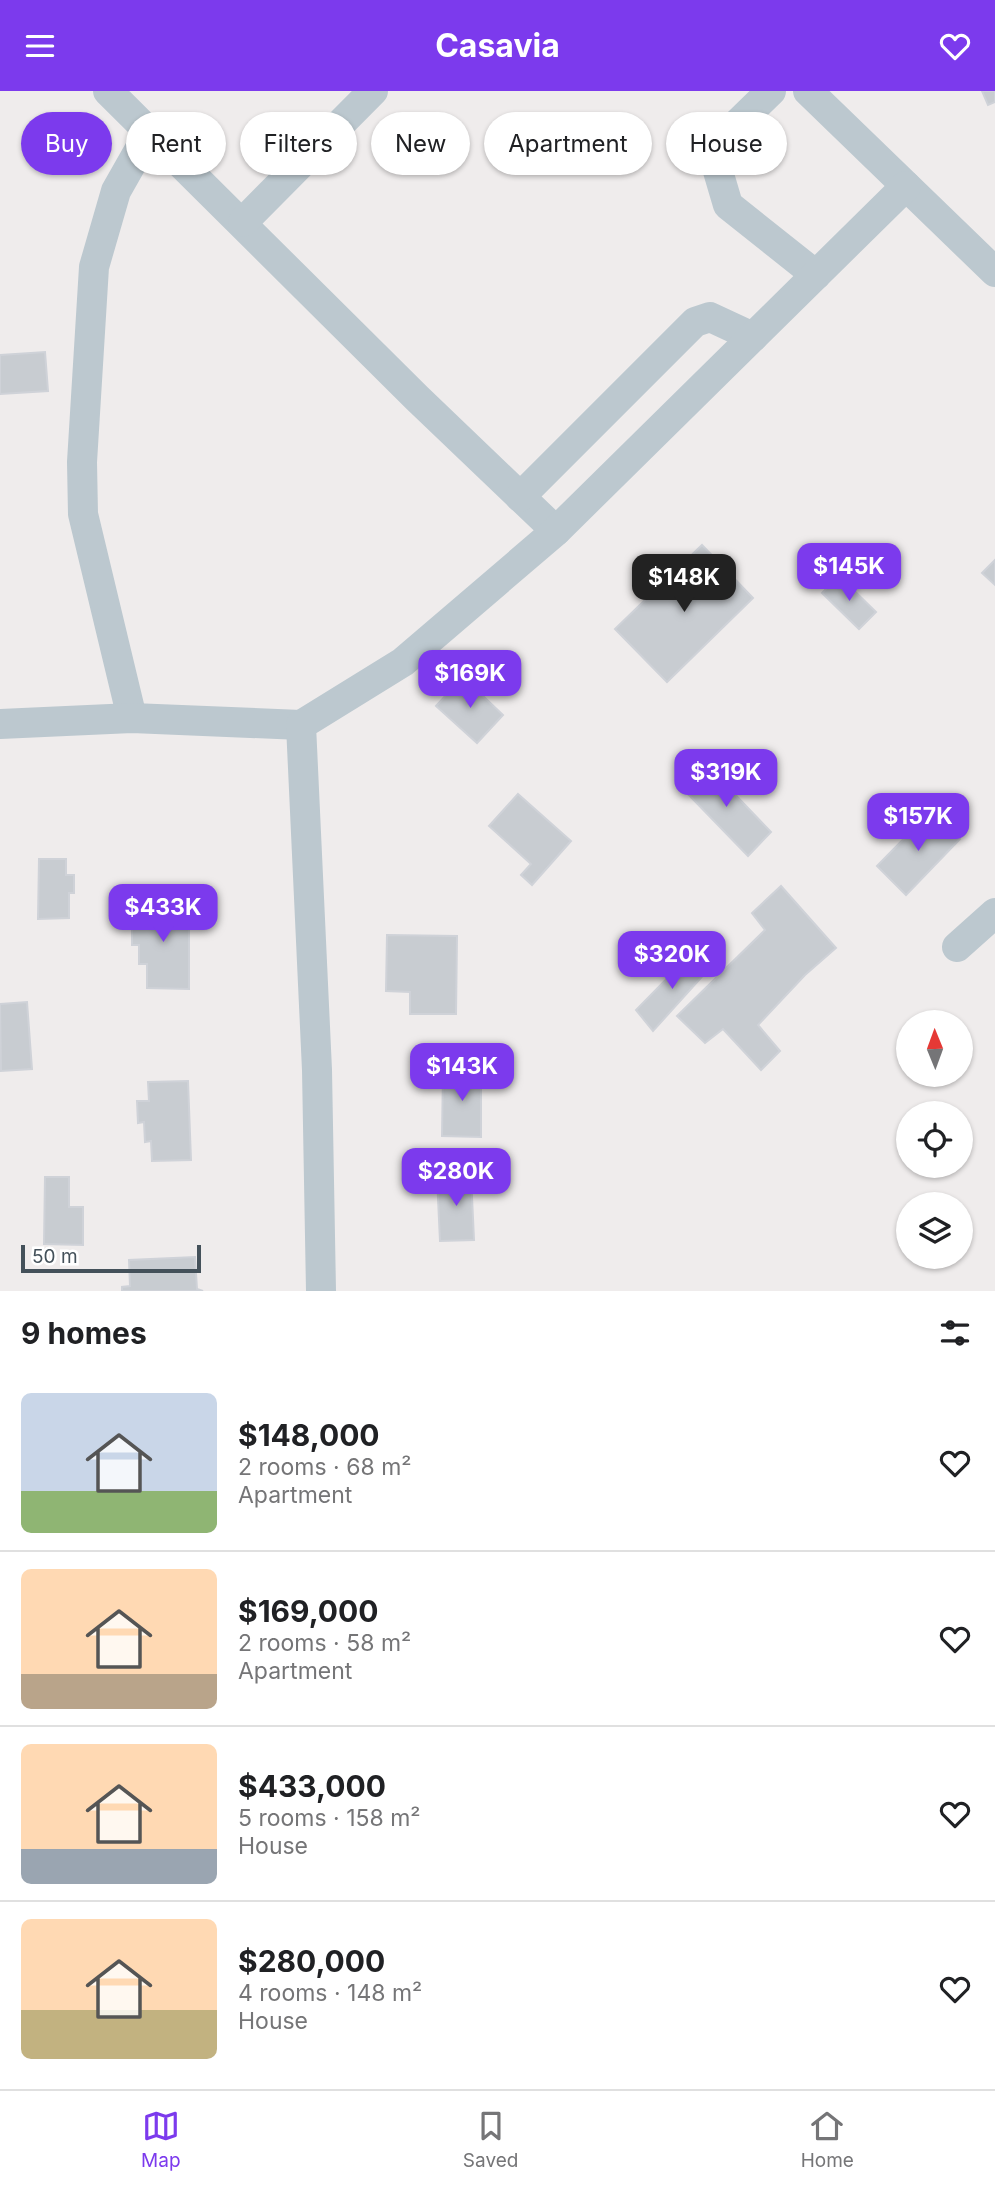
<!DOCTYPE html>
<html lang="en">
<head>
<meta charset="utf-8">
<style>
	:root { --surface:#fff; --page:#f6f6f6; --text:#202124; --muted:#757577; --line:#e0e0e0; --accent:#7c3aed }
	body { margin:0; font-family:Inter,sans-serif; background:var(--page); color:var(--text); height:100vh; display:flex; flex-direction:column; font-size:26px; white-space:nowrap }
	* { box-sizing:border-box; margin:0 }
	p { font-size:23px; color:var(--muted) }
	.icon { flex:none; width:38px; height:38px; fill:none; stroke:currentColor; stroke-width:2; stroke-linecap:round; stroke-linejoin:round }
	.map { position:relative; height:1200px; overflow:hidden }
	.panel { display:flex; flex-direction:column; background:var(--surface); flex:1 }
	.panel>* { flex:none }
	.guide { position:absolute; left:21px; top:21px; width:954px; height:63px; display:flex; gap:14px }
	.needle { width:46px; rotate:359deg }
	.controls { position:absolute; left:896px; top:919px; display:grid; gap:14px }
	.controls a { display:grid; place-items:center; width:77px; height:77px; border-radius:50%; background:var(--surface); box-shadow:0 2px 5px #0004; font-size:35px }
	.scale { position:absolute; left:21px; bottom:18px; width:180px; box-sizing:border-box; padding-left:7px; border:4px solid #44515a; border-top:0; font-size:19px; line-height:24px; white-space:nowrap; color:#44515a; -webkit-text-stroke:5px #fff; paint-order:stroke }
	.price { position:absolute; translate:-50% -60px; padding:0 16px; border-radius:14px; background:var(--accent); color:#fff; font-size:23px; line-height:46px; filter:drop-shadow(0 2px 4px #0008) }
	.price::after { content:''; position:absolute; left:50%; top:42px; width:21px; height:16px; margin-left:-10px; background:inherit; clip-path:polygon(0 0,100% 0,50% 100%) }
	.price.on { background:#222; color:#fff }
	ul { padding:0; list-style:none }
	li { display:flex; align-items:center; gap:21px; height:175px; padding:0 21px }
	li+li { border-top:2px solid var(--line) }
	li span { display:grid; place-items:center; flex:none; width:196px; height:140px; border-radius:10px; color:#555 }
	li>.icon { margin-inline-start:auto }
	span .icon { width:84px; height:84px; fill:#fffc; stroke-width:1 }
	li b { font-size:30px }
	h2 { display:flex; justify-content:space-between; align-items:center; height:84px; padding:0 21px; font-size:30px }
	.chip { padding:0 24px; border-radius:32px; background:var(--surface); box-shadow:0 2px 5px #0004; font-size:24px; line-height:63px }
	.chip.on { background:var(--accent); color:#fff }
	header { display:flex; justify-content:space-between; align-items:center; height:91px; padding:0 21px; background:var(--accent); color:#fff; font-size:32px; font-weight:700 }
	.dock { display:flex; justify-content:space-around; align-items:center; height:98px; border-top:2px solid var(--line); background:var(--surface); font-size:19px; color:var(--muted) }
	.dock a { display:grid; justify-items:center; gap:4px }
	.dock .on { color:var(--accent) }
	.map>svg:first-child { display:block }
	.building { fill:#c8ccd1; stroke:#cfd2d8; stroke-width:2 }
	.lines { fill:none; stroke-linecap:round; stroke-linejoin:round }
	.minor { stroke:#bcc8cf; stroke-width:30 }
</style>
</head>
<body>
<header><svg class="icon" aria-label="menu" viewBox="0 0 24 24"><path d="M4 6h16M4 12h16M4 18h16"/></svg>Casavia<svg class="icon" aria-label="heart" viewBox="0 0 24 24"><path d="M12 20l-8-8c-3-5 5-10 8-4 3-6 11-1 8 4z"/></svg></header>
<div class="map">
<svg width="995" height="1200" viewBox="0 0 995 1200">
	<rect width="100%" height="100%" fill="#efecec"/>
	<g class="building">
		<polygon points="982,0 995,0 995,11 988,14"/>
		<polygon points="45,261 48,300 0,303 0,264"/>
		<polygon points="702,454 753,507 667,591 615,538"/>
		<polygon points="995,469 995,494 982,482"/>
		<polygon points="839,485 876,521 859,538 822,502"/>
		<polygon points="463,586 503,624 477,652 436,615"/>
		<polygon points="703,670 771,741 748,765 682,697"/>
		<polygon points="518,703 571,750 532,794 521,784 531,773 489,735"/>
		<polygon points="931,720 960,748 906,804 877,775"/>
		<polygon points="39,768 66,768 66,784 74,784 74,802 69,802 69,827 38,828"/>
		<polygon points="781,795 836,857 805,884 758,934 780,960 761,979 723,938 705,952 677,925 765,839 752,822"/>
		<polygon points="132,814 189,815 189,898 147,897 147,873 139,873 139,854 132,854"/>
		<polygon points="387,844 457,845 456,923 410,923 410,901 386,900"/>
		<polygon points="693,861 708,879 653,940 636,919"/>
		<polygon points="27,911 32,978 1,980 0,913"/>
		<polygon points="443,979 481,979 481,1046 442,1045"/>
		<polygon points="188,990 191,1069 152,1070 151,1050 145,1051 144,1031 138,1032 137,1010 149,1010 148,991"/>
		<polygon points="471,1084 474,1149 440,1150 437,1086"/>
		<polygon points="45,1086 69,1086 69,1116 83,1116 83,1154 44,1153"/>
		<polygon points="195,1166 197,1198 203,1200 122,1200 122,1196 130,1195 129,1169"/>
	</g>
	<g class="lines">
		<g class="minor">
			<polyline points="108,0 417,307 556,440"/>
			<polyline points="771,0 731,39 715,70 728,114 816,184"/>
			<polyline points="808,0 995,181"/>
			<polyline points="243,131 373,0"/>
			<polyline points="520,406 695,231 710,226 753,246"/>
			<polyline points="132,627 83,423 82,371 94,176 116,100 150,40"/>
			<polyline points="0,633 132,627 301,634"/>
			<polyline points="957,856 995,822"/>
			<polyline points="321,1200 317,979 301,634 403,571 556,440 906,95"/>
		</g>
	</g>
</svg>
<div class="controls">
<a><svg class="needle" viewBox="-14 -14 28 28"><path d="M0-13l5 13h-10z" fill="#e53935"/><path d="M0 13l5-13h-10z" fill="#757577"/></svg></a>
<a><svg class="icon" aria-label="locate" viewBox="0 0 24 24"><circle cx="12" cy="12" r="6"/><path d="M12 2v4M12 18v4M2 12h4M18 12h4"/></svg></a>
<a><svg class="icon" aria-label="layers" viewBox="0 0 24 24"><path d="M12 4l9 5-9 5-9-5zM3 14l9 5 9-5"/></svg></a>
</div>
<div class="scale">50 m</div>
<b class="price" style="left:849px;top:512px">$145K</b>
<b class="price on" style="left:684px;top:523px">$148K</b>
<b class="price" style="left:470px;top:619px">$169K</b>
<b class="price" style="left:726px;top:718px">$319K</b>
<b class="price" style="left:918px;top:762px">$157K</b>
<b class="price" style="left:163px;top:853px">$433K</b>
<b class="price" style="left:672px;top:900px">$320K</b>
<b class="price" style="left:462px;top:1012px">$143K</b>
<b class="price" style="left:456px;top:1117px">$280K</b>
<div class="guide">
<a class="chip on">Buy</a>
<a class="chip">Rent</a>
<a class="chip">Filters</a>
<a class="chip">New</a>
<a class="chip">Apartment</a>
<a class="chip">House</a>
</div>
</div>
<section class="panel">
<h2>9 homes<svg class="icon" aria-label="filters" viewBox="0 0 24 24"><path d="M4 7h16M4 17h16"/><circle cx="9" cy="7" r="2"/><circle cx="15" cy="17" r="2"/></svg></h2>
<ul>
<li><span style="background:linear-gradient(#c9d6e8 70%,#8fb573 0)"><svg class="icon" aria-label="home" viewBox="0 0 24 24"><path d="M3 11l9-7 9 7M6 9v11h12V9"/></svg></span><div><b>$148,000</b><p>2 rooms · 68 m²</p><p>Apartment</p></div><svg class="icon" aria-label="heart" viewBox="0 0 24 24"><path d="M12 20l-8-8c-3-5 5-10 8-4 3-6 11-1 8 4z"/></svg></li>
<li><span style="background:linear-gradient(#ffd9b3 75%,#b9a48a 0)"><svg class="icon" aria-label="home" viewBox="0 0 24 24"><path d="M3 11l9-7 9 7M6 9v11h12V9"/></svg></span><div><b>$169,000</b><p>2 rooms · 58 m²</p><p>Apartment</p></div><svg class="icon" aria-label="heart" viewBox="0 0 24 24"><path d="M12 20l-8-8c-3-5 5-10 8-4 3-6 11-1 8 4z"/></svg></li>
<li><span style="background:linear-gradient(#ffd9b3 75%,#9aa5b1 0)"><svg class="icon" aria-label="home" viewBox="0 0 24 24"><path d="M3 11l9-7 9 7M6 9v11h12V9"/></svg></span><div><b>$433,000</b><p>5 rooms · 158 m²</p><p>House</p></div><svg class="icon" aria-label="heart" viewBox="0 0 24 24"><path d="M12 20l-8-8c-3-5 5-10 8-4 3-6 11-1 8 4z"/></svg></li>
<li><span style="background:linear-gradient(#ffd9b3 65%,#c2b280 0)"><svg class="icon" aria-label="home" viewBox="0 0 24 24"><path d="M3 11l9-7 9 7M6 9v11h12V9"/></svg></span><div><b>$280,000</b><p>4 rooms · 148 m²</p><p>House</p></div><svg class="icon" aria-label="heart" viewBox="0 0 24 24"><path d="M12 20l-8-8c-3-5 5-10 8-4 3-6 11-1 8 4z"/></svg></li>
</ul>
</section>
<nav class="dock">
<a class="on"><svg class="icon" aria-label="map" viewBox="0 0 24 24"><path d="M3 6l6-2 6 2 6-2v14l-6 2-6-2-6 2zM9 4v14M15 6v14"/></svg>Map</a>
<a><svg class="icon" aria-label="saved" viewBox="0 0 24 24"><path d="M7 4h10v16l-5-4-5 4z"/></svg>Saved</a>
<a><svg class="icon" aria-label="home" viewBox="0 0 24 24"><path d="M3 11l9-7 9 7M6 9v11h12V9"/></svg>Home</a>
</nav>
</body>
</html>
